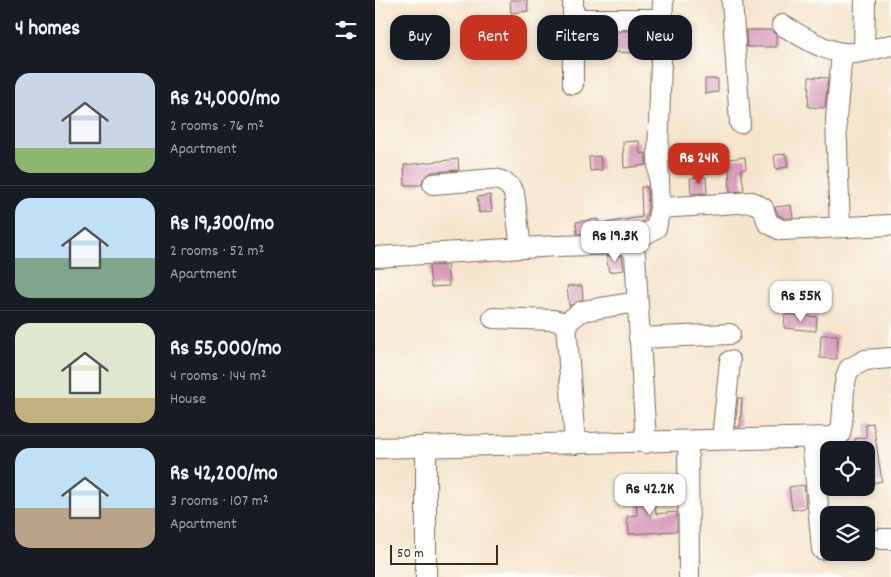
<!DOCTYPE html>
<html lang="en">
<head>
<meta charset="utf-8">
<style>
	:root { --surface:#171b24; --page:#20242c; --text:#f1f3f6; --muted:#9ea1a6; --line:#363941; --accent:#c8321e }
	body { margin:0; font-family:Dekko,sans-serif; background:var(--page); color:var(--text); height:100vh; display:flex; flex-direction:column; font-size:19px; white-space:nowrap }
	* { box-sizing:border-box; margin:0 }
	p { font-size:16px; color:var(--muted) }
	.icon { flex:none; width:28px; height:28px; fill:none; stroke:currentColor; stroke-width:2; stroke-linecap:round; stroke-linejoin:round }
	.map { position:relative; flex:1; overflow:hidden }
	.drawer { display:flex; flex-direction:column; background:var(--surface); width:375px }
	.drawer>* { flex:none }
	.banner { position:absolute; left:15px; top:15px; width:425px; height:45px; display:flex; gap:10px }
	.fabs { position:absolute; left:445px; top:441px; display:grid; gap:10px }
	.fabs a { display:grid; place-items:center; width:55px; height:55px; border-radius:10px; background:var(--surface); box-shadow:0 2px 8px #0003; font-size:25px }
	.scale { position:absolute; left:15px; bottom:12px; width:108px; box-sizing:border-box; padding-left:5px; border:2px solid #3b2a1e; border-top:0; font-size:14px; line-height:18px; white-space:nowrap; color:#3b2a1e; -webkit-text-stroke:4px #fdfcf7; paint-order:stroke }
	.price { position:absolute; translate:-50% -42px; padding:0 11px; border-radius:10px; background:#fff; color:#222; font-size:16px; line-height:32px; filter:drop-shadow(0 1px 2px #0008) }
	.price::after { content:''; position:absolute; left:50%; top:30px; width:15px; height:11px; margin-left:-8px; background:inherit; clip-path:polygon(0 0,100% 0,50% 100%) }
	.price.active { background:var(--accent); color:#fff }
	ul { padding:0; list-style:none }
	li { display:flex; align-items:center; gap:15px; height:125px; padding:0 15px }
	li+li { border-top:1px solid var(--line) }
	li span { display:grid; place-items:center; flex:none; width:140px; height:100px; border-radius:15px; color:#555 }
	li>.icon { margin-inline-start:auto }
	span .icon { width:60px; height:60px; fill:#fffc; stroke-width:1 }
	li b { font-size:21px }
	h2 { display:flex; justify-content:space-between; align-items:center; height:60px; padding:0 15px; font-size:21px }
	.tag { padding:0 18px; border-radius:15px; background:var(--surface); box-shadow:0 2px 8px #0003; font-size:18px; line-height:45px }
	.tag.active { background:var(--accent); color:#fff }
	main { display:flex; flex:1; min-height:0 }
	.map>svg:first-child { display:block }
	.building { fill:#d79bbc }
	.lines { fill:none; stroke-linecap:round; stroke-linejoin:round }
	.minor-casing { stroke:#7c6b5b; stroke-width:22 }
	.minor { stroke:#fff; stroke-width:20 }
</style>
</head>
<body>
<main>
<section class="drawer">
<h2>4 homes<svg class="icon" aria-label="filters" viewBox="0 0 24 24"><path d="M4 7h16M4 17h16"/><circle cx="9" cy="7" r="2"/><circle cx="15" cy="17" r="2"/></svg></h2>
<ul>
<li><span style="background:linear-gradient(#c9d6e8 75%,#8fb573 0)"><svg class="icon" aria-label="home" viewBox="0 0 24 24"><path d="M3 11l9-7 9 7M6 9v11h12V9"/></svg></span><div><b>Rs 24,000/mo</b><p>2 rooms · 76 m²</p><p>Apartment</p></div></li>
<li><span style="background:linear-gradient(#bfe0f5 60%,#7fa58c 0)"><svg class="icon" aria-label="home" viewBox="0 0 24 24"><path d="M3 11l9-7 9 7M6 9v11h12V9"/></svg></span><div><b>Rs 19,300/mo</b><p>2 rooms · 52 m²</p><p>Apartment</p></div></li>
<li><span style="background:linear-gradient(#dfe7d0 75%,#c2b280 0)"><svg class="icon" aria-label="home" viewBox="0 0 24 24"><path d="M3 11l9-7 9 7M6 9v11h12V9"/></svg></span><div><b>Rs 55,000/mo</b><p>4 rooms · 144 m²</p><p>House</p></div></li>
<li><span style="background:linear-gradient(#bfe0f5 60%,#b9a48a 0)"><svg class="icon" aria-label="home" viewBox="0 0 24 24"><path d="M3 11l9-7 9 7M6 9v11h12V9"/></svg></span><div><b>Rs 42,200/mo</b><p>3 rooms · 107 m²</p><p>Apartment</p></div></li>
</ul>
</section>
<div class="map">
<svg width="516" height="577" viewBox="0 0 516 577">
	<rect width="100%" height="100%" fill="#fdfcf7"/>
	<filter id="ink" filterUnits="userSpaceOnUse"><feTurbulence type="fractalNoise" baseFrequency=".02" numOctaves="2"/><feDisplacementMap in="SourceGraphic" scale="10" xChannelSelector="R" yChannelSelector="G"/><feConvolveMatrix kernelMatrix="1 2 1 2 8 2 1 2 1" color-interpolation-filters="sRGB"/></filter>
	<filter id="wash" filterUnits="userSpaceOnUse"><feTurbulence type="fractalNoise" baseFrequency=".0096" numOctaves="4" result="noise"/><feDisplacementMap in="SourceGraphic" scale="20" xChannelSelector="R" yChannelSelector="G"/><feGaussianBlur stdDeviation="1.12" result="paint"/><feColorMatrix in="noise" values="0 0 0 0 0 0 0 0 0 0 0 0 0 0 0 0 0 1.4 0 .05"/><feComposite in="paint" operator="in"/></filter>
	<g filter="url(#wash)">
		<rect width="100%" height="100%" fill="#f5e5cd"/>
		<g id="blocks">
			<g class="building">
				<polygon points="135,0 152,0 153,11 136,13"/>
				<rect x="299" y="16" width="9" height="16"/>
				<polygon points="371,30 396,30 401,35 401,47 372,47"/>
				<polygon points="210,31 261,31 260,53 218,51 219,54 210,54"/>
				<polygon points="167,32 186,32 186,49 167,48"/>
				<polygon points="434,77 453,78 450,108 433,107"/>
				<polygon points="330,79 343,79 343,92 330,94"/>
				<polygon points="264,141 265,154 271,153 271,165 249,168 248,142"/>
				<polygon points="411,154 413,167 401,169 399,155"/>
				<polygon points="225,156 227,170 215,171 214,157"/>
				<polygon points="370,157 371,169 366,169 369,191 355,192 354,159"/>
				<polygon points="83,159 84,170 57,172 48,179 46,185 30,185 29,165"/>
				<polygon points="331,177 332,193 316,194 315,178"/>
				<polygon points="266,187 272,187 273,207 270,220 250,232 202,234 201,222 223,219 224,224 267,217"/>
				<polygon points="115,195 117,211 104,213 102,197"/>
				<polygon points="416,205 418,218 409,218 403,215 400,207"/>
				<polygon points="231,256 247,256 249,270 234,272"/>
				<polygon points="72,265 74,286 56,287 54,266"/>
				<polygon points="192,286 207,286 208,299 194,306"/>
				<polygon points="410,314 442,317 441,331 409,328"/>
				<polygon points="446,335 463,335 462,359 445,358"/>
				<polygon points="363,398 367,398 365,427 360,427"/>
				<polygon points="498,423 507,481 491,484 491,450 482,450 480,439 491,437 491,424"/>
				<polygon points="429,485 431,508 417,510 414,487"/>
				<polygon points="278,487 281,514 302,512 302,531 254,534 252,516 262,515 260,489"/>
			</g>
		</g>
	</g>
	<g filter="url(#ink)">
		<use href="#blocks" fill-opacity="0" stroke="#7c6b5b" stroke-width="1"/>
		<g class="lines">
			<g class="minor-casing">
				<g id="minor">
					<polyline points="357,0 365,123"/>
					<polyline points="200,19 287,19"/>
					<path d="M407,25C429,37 454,56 481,53C493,51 504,48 516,45"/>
					<polyline points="489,51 490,0"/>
					<polyline points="198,84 198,0"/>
					<path d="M58,184L119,179C130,181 134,184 139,193L146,248"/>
					<polyline points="285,208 377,202 388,208 393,223 406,230 516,225"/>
					<polyline points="465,227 461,119 467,53"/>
					<polyline points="253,244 281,228 285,208 283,156 288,0"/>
					<polyline points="0,257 182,246 253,244 260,254 271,443"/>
					<polyline points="118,318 178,320 191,323 200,444"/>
					<polyline points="191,323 207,311 262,302"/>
					<polyline points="264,338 355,334"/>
					<polyline points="437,438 447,549"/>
					<polyline points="347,439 355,361"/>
					<polyline points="313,441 314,577"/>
					<path d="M0,448L455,437L465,434C471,412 465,390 474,369L490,360L516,358"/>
					<polyline points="506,539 516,539"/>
					<polyline points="51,577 51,446"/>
				</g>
			</g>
			<use href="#minor" class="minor"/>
		</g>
	</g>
</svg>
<div class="fabs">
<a><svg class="icon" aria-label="locate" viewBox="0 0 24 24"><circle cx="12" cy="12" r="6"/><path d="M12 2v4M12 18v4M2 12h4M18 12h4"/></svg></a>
<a><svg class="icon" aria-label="layers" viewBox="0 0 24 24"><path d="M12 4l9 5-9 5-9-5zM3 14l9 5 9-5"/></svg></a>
</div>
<div class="scale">50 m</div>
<b class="price active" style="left:324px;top:185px">Rs 24K</b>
<b class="price" style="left:240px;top:263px">Rs 19.3K</b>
<b class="price" style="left:426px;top:323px">Rs 55K</b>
<b class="price" style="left:275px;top:516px">Rs 42.2K</b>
<div class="banner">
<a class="tag">Buy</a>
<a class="tag active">Rent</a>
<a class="tag">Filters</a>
<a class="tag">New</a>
</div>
</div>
</main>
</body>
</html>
